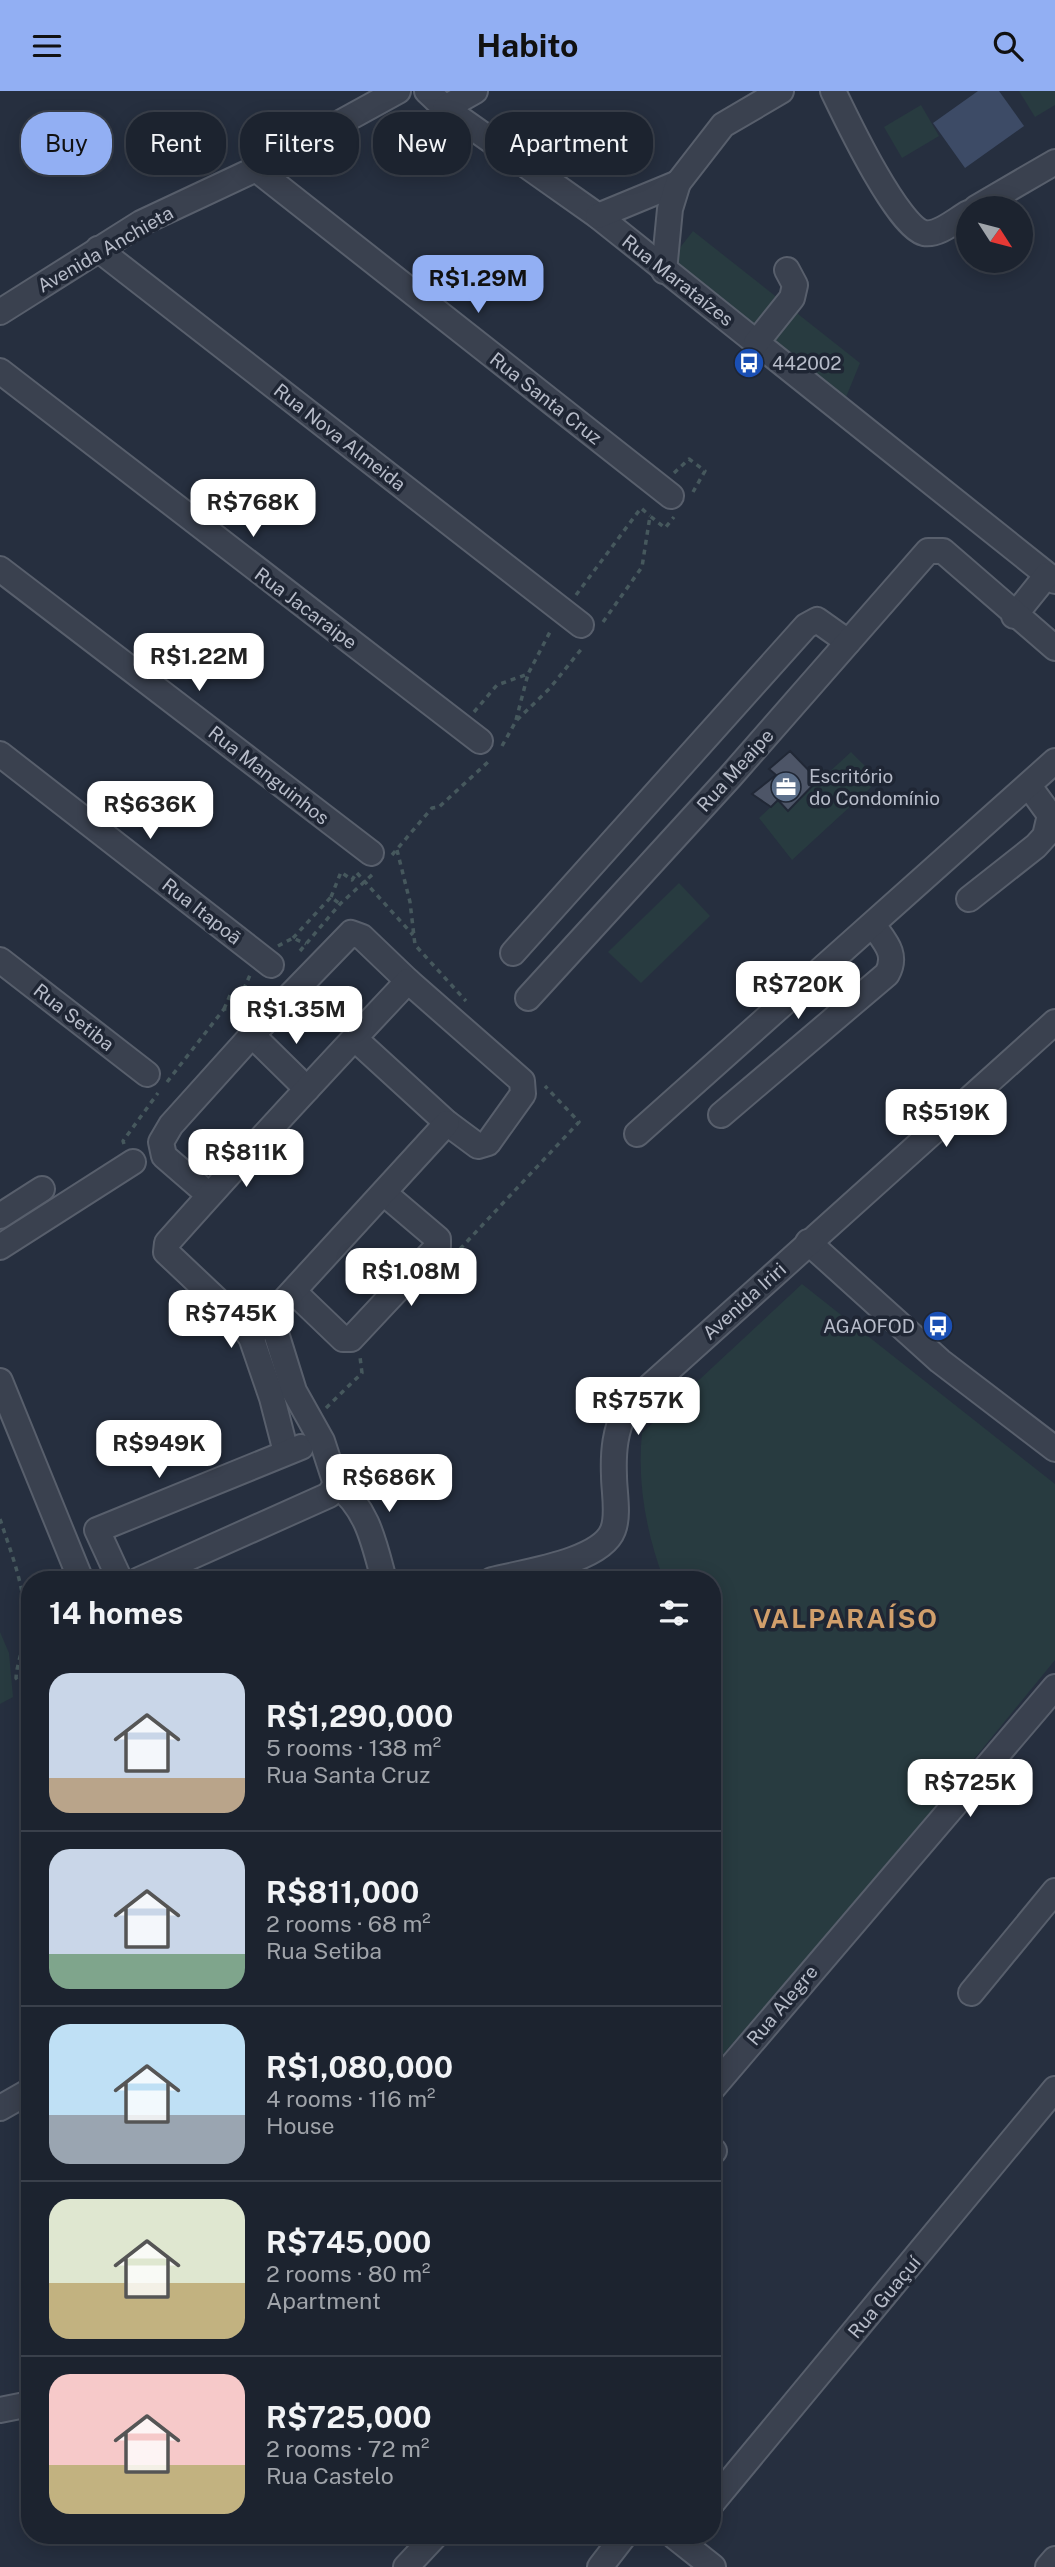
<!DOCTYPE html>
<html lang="en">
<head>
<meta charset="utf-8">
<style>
	:root { --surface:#1c232f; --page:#292f3b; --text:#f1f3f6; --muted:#a0a4aa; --line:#3a404b; --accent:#92aff3 }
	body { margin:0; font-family:"Public Sans",sans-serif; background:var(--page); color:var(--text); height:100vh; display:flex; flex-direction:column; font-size:26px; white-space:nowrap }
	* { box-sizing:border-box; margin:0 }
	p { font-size:23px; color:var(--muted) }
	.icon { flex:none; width:38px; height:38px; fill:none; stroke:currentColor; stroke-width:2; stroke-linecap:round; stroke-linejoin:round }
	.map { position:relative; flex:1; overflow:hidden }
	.side { position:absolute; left:21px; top:1480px; width:700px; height:973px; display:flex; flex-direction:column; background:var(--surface); border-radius:28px; box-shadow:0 4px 18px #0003,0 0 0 2px var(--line) }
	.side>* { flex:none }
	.top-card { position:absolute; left:21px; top:21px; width:700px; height:63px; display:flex; gap:14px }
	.needle { width:46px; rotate:126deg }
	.tools { position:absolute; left:956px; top:105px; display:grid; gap:14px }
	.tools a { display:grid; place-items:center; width:77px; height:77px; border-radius:50%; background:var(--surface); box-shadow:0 4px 18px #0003,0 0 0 2px var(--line); font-size:35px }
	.price { position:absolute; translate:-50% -60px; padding:0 16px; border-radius:14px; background:#fff; color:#222; font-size:23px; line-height:46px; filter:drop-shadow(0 2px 4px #0008) }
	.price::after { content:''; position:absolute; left:50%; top:42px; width:21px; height:16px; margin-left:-10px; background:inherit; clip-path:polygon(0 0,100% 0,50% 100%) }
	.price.active { background:var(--accent); color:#111 }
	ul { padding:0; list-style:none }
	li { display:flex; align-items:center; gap:21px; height:175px; padding:0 28px }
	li+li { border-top:2px solid var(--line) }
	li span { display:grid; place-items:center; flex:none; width:196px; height:140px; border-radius:21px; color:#555 }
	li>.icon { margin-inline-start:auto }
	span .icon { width:84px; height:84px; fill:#fffc; stroke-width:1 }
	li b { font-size:30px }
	h2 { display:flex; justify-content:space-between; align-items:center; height:84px; padding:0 28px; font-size:30px }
	.tag { padding:0 24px; border-radius:28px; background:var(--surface); box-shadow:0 4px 18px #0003,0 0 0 2px var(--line); font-size:24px; line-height:63px }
	.tag.active { background:var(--accent); color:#111 }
	header { display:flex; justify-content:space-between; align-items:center; height:91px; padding:0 28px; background:var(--accent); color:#111; font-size:32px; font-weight:700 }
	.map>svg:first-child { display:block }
	.green { fill:#283b40 }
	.water { fill:#3d4b66 }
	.building { fill:#4d5567; stroke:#212836; stroke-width:2 }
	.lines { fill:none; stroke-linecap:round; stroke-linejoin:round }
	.minor-casing { stroke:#585f6c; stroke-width:28 }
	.path { stroke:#46585d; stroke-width:3.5; stroke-dasharray:5 5; stroke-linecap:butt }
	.minor { stroke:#3a414f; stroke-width:24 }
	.labels { text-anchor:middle; stroke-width:7; stroke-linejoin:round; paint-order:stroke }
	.street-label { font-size:19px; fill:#b7bcc9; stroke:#1f2634 }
	.poi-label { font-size:19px; fill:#b7bcc9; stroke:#1f2634; text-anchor:start }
	.district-label { font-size:26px; font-weight:bold; letter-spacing:2px; fill:#d19f6b; stroke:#1f2634 }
</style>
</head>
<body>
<header><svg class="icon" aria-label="menu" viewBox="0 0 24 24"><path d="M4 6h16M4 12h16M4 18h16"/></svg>Habito<svg class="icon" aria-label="search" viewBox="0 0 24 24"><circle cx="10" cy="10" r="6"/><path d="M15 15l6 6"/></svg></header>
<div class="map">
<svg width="1055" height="2476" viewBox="0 0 1055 2476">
	<rect width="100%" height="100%" fill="#262f3f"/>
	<g class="green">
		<polygon points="1019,0 1055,0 1055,14 1035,26"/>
		<polygon points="921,14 939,45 902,67 884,36"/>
		<polygon points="693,140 860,272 844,311 668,172"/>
		<polygon points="851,661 879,689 792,769 759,727 778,709 788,719"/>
		<polygon points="679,792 710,825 641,892 608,861"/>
		<path d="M802,1193L1055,1393V1569L866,1800L712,1976V1489H664C646,1442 637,1391 642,1342Z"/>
		<polygon points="0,1541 9,1562 13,1606 0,1613"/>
	</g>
	<polygon class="water" points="978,0 999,0 1024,35 965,77 933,32"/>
	<polygon class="building" points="790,660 818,689 788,720 778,709 771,716 752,703 776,684 769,678"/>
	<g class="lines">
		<g class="minor-casing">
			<g id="minor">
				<polyline points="427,0 445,17 598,125 1055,490"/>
				<path d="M833,0C846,27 897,135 924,142C938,145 956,129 968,122"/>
				<polyline points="445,17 475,0"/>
				<polyline points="256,78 671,405"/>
				<polyline points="976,117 1055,71"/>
				<polyline points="598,125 678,92"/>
				<polyline points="98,158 581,534"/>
				<polyline points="664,180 670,118 678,92 723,34 781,0"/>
				<polyline points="0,221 141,132 256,78 398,0"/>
				<polyline points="756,252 792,207 795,194 787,179"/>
				<polyline points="0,280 480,650"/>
				<polyline points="0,478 371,762"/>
				<polyline points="1014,525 1047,484"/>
				<polyline points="0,663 271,874"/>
				<polyline points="969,808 1036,755 1045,745 1050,724 1029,695"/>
				<polyline points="513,862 806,535 817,529 848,551"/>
				<polyline points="0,869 147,983"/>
				<polyline points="528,907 730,686 928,460 943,460 1055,557"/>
				<polyline points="252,944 307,998"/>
				<path d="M721,1024L887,883C898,863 885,851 873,834"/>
				<polyline points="637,1043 1055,670"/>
				<polyline points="209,1104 164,1065 161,1051 171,1034 252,944 351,842 362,846 408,890"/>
				<polyline points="0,1125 42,1098"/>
				<polyline points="808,1151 940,1270 1055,1358"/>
				<polyline points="0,1156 133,1071"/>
				<polyline points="294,1201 343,1248 351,1248 438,1155 438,1148 385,1103"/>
				<path d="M251,1246L236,1227L166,1161L167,1152C246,1063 327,976 408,890L522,990L523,1003L488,1052L478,1055L447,1032L354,947"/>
				<polyline points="0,1290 81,1489"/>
				<polyline points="286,1361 272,1307 251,1246 447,1032"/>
				<path d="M336,1393C368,1418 374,1452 384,1489"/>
				<polyline points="120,1489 97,1439 301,1356"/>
				<polyline points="139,1489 329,1404 336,1393 322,1350 294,1300 271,1226"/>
				<path d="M492,1489C523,1481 601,1471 613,1439C619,1424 614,1400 614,1385C613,1360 615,1340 626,1317L1055,931"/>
				<polyline points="971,1902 1055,1800"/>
				<polyline points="712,1998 1055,1596"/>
				<polyline points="0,2017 30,2000"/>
				<polyline points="712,2059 714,2060"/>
				<polyline points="0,2319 30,2313"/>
				<polyline points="712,2412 1055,1998"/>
				<polyline points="674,2445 713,2476"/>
				<polyline points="406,2476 435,2445"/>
				<polyline points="600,2476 624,2445"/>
				<polyline points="1048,2476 1055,2468"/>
			</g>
		</g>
		<g class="path">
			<polyline points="674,382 689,368 705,380 693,401"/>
			<polyline points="576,504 641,417 650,425"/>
			<polyline points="603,531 642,476 650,425 665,437 674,426"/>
			<polyline points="474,621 497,594 528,583 551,539"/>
			<polyline points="516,629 528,583"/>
			<polyline points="502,655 516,630 550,597 583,556"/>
			<polyline points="397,759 410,811 415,854 466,910"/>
			<polyline points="392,764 432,717 439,716 488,671"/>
			<polyline points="357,782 413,844"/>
			<polyline points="331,806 341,781 352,789 357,781"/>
			<polyline points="293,847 331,806 340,813"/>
			<polyline points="278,855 293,847 306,853"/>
			<polyline points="300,860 340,813 374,782"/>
			<polyline points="224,918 231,902 242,902"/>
			<polyline points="243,918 242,902 250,884"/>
			<polyline points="167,991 224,918 246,918"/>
			<polyline points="124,1053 123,1050 158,1002"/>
			<polyline points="460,1158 579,1031 545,995"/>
			<polyline points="326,1317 362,1282 360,1266"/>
			<path d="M0,1428C12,1465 29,1505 24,1545C23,1560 17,1572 16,1587L30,1603"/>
		</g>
		<use href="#minor" class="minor"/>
	</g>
	<defs>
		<g id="bus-disc" transform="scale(1.575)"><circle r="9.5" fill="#1a4fb4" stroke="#1f2634"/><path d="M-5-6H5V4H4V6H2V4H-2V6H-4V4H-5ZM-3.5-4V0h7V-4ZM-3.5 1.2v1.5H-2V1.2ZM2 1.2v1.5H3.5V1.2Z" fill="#fff"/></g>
		<g id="office-disc" transform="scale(1.575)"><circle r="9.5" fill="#5c6f8a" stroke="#1f2634"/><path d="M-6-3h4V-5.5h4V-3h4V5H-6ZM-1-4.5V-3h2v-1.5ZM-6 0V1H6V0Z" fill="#fff"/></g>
	</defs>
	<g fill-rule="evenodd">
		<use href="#bus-disc" x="749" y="272"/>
		<use href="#office-disc" x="786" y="696"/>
		<use href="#bus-disc" x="938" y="1235"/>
	</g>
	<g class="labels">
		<g class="street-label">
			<text transform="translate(105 158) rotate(-30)" y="7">Avenida Anchieta</text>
			<text transform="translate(678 189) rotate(38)" y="7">Rua Marataízes</text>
			<text transform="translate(546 307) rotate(38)" y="7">Rua Santa Cruz</text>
			<text transform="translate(340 346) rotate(38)" y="7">Rua Nova Almeida</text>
			<text transform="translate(306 517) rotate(37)" y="7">Rua Jacaraipe</text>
			<text transform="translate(735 679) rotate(-48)" y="7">Rua Meaipe</text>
			<text transform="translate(269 684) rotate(38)" y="7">Rua Manguinhos</text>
			<text transform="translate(202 820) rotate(38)" y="7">Rua Itapoã</text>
			<text transform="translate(74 926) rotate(38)" y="7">Rua Setiba</text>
			<text transform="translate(744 1210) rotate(-42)" y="7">Avenida Iriri</text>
			<text transform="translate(782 1914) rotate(-50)" y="7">Rua Alegre</text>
			<text transform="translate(884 2206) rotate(-50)" y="7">Rua Guaçuí</text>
		</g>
		<g class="poi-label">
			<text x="772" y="279">442002</text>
			<text x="809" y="692">Escritório<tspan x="809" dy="22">do Condomínio</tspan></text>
			<text x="915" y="1242" text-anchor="end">AGAOFOD</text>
		</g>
		<g class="district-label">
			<text x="846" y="1537">VALPARAÍSO</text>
		</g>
	</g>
</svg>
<div class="tools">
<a><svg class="needle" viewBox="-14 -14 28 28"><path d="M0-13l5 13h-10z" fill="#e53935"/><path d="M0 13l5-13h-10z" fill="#a0a4aa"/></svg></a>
</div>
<b class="price active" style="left:478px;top:224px">R$1.29M</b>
<b class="price" style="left:253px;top:448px">R$768K</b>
<b class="price" style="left:199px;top:602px">R$1.22M</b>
<b class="price" style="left:150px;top:750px">R$636K</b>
<b class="price" style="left:798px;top:930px">R$720K</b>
<b class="price" style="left:296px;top:955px">R$1.35M</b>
<b class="price" style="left:946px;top:1058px">R$519K</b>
<b class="price" style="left:246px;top:1098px">R$811K</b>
<b class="price" style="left:411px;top:1217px">R$1.08M</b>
<b class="price" style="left:231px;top:1259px">R$745K</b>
<b class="price" style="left:638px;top:1346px">R$757K</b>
<b class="price" style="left:159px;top:1389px">R$949K</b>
<b class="price" style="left:389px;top:1423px">R$686K</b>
<b class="price" style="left:970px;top:1728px">R$725K</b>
<div class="top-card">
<a class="tag active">Buy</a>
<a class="tag">Rent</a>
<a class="tag">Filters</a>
<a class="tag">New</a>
<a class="tag">Apartment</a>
</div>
<section class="side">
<h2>14 homes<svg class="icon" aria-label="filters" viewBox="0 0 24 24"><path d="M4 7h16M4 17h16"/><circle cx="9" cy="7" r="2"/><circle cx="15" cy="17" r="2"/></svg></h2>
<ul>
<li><span style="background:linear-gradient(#c9d6e8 75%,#b9a48a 0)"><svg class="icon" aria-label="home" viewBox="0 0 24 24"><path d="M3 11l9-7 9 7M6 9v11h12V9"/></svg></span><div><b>R$1,290,000</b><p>5 rooms · 138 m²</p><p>Rua Santa Cruz</p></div></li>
<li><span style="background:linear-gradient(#c9d6e8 75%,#7fa58c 0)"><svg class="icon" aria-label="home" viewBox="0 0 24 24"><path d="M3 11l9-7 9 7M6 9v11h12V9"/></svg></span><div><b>R$811,000</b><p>2 rooms · 68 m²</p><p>Rua Setiba</p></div></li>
<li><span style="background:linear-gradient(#bfe0f5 65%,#9aa5b1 0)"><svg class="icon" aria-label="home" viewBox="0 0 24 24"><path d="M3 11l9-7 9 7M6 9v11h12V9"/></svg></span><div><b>R$1,080,000</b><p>4 rooms · 116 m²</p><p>House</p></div></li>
<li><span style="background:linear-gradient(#dfe7d0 60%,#c2b280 0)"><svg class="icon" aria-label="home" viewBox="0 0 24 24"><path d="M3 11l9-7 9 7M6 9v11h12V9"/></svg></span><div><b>R$745,000</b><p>2 rooms · 80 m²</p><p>Apartment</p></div></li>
<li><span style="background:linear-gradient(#f6c9c9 65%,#c2b280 0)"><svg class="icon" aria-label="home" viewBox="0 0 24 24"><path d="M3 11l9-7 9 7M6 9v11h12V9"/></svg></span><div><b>R$725,000</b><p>2 rooms · 72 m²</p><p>Rua Castelo</p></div></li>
</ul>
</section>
</div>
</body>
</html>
